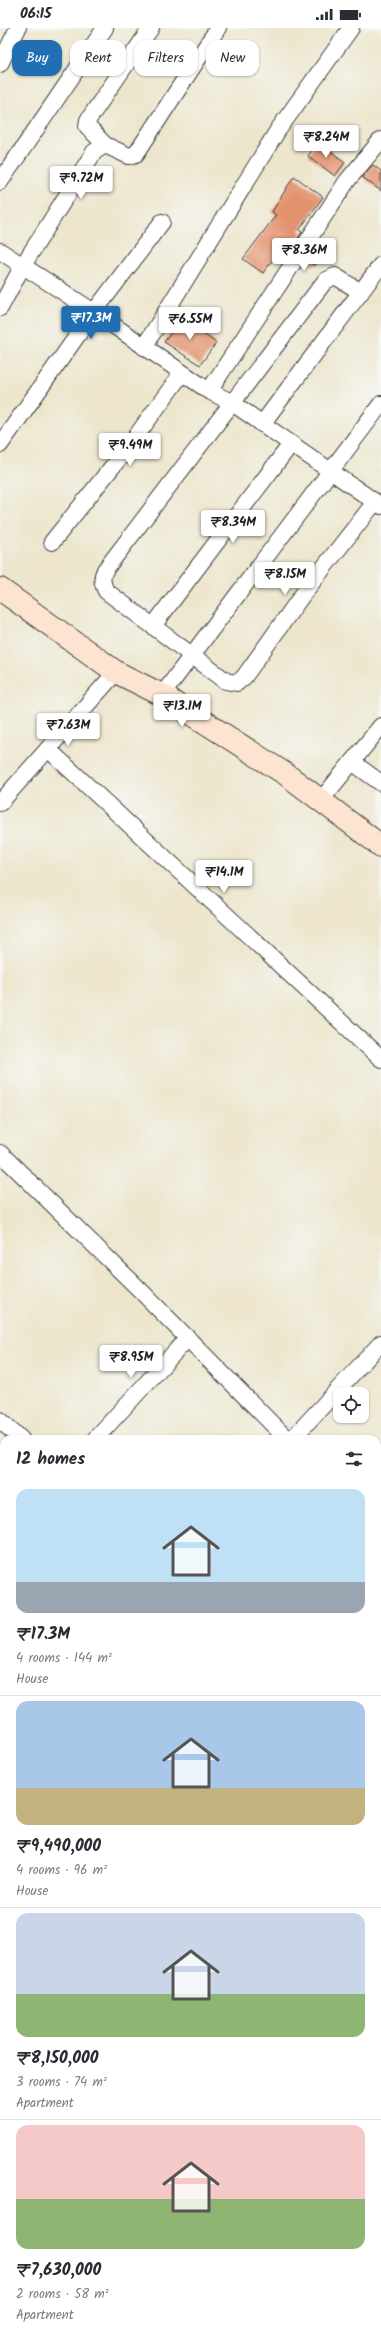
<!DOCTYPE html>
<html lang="en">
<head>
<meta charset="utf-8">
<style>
	:root { --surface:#fff; --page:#f2f2f3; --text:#2b2b33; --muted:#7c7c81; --line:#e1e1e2; --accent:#1f6fb2 }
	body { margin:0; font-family:Kalam,sans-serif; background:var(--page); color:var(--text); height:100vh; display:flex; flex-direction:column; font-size:15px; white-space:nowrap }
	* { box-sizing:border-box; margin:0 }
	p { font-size:13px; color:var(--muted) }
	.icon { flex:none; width:22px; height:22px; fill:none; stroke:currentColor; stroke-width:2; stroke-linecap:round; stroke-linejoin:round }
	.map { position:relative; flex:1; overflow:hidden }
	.sheet { position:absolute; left:0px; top:1407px; width:381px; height:904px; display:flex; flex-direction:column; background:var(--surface); border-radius:12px 12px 0 0; box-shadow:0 1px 3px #0004 }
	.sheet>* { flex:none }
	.guide { position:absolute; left:12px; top:12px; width:357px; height:36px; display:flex; gap:8px }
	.fabs { position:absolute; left:333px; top:1359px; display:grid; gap:8px }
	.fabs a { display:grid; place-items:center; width:36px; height:36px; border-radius:8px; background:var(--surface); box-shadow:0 1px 3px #0004; font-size:20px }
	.price { position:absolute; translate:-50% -34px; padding:0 9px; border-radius:4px; background:#fff; color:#222; font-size:13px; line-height:26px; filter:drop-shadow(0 1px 2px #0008) }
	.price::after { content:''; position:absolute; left:50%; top:24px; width:12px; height:9px; margin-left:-6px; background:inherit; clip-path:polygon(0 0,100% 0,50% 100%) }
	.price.selected { background:var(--accent); color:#fff }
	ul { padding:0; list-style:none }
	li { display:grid; align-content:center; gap:8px; height:212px; padding:0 16px }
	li+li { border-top:1px solid var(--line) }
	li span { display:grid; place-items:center; height:124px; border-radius:12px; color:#555 }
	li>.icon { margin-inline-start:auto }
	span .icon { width:72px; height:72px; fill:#fffc; stroke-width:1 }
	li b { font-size:17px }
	h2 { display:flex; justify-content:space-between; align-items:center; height:48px; padding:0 16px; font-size:17px }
	.chip { padding:0 14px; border-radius:12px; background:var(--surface); box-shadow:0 1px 3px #0004; font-size:14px; line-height:36px }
	.chip.selected { background:var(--accent); color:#fff }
	.status { display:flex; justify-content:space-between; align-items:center; height:28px; padding:0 20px; background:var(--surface); direction:ltr }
	.status svg { height:11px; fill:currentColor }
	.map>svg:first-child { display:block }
	.building { fill:#e3926e }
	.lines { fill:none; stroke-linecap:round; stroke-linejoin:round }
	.street-casing { stroke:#3b3a37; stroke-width:18 }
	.secondary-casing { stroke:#3b3a37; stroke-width:24 }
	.street { stroke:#fff; stroke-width:16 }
	.secondary { stroke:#fde4d1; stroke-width:22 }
</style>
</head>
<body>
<div class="status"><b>06:15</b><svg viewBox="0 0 49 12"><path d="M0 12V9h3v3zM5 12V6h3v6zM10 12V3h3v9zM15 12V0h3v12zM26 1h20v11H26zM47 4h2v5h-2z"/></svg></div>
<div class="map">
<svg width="381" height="2311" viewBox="0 0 381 2311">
	<rect width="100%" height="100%" fill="#f6f6f2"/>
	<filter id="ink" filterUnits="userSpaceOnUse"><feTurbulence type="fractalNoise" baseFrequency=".025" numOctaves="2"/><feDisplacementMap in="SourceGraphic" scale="8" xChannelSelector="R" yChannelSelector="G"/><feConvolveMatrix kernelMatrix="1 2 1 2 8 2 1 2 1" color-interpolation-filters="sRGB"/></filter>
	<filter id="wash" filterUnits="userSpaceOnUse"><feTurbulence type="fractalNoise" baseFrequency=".012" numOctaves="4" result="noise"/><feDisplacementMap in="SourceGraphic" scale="16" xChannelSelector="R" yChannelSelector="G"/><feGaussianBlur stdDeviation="0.9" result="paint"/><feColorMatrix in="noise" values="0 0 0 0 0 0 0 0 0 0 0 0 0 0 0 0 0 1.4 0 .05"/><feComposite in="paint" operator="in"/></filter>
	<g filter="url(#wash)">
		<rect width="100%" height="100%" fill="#ede6cd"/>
		<g id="blocks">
			<g class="building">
				<polygon points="318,114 345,134 335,148 308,128"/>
				<polygon points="373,137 381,143 381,163 362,149"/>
				<polygon points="294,148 323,169 299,202 302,204 291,221 284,216 263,245 243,231 276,187 272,184"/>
				<polygon points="318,215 327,222 315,238 306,232"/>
				<polygon points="185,286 198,296 196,300 216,315 200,337 164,314"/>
			</g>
		</g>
	</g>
	<g filter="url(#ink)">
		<use href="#blocks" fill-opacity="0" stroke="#3b3a37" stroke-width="1"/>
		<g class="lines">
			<g class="street-casing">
				<g id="street">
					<polyline points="0,36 18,0"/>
					<polyline points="105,117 87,98 88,92 151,0"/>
					<polyline points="0,154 105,0"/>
					<polyline points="0,223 94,284 209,363 231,374 381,478"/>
					<path d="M361,264L335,248L325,253L105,542C101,550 102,555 106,563L226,653L237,655L244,649L303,566L375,474"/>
					<polyline points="0,280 22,239 94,124 105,117 129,128 136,126 218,0"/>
					<polyline points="144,319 278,102 351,0"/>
					<polyline points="209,363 347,153 381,112"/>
					<polyline points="262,396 381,237"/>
					<polyline points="0,417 94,284 162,194"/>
					<polyline points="52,514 129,418 182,345"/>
					<polyline points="153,598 291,416"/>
					<polyline points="162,667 381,376"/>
					<polyline points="48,721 381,1031"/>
					<polyline points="352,734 381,755"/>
					<polyline points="322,771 381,698"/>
					<polyline points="0,775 116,644"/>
					<polyline points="0,1125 137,1259 287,1411"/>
					<polyline points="0,1392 21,1411"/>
					<polyline points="95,1411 188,1310"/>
					<polyline points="292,1411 381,1315"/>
					<polyline points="0,1460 4,1463"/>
					<polyline points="377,1502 381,1506"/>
					<polyline points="4,1514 0,1520 4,1532"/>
					<polyline points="377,1528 381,1523"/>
					<polyline points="377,1763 381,1759"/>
					<polyline points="377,1887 381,1891"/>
					<polyline points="0,2046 4,2060"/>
					<polyline points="377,2221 381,2218"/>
					<polyline points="43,2307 44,2311"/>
					<polyline points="358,2307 360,2311"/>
				</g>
			</g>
			<g class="secondary-casing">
				<polyline id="secondary" points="0,561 116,644 162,667 287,747 381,818"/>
			</g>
			<use href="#street" class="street"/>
			<use href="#secondary" class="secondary"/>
		</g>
	</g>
</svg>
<div class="fabs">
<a><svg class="icon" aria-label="locate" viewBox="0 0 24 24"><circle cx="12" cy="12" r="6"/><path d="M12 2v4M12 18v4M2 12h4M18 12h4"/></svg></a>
</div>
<b class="price" style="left:326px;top:131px">₹8.24M</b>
<b class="price" style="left:81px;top:172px">₹9.72M</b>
<b class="price" style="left:304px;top:244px">₹8.36M</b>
<b class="price selected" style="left:91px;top:312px">₹17.3M</b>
<b class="price" style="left:190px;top:313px">₹6.55M</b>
<b class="price" style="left:130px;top:439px">₹9.49M</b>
<b class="price" style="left:233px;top:516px">₹8.34M</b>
<b class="price" style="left:285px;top:568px">₹8.15M</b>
<b class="price" style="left:182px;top:700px">₹13.1M</b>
<b class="price" style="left:68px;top:719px">₹7.63M</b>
<b class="price" style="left:224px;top:866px">₹14.1M</b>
<b class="price" style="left:131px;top:1351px">₹8.95M</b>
<div class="guide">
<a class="chip selected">Buy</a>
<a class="chip">Rent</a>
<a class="chip">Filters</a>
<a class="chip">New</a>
</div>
<section class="sheet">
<h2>12 homes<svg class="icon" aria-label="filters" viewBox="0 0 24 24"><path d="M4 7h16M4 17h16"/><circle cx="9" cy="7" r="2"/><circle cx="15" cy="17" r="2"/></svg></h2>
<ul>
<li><span style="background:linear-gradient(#bfe0f5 75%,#9aa5b1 0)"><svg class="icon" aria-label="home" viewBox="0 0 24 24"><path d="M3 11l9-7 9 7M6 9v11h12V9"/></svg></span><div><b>₹17.3M</b><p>4 rooms · 144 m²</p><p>House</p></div></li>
<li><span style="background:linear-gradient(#a9c7e8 70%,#c2b280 0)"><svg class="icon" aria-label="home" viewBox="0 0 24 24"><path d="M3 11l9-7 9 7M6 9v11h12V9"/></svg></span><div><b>₹9,490,000</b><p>4 rooms · 96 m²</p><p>House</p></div></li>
<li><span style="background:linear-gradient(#c9d6e8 65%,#8fb573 0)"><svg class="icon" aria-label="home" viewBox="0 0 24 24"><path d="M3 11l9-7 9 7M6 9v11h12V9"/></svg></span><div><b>₹8,150,000</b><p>3 rooms · 74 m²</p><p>Apartment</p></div></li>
<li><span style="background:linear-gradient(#f6c9c9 60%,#8fb573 0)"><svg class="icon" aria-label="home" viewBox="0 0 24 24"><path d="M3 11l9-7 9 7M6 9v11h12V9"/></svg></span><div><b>₹7,630,000</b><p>2 rooms · 58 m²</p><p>Apartment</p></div></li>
</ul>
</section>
</div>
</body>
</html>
